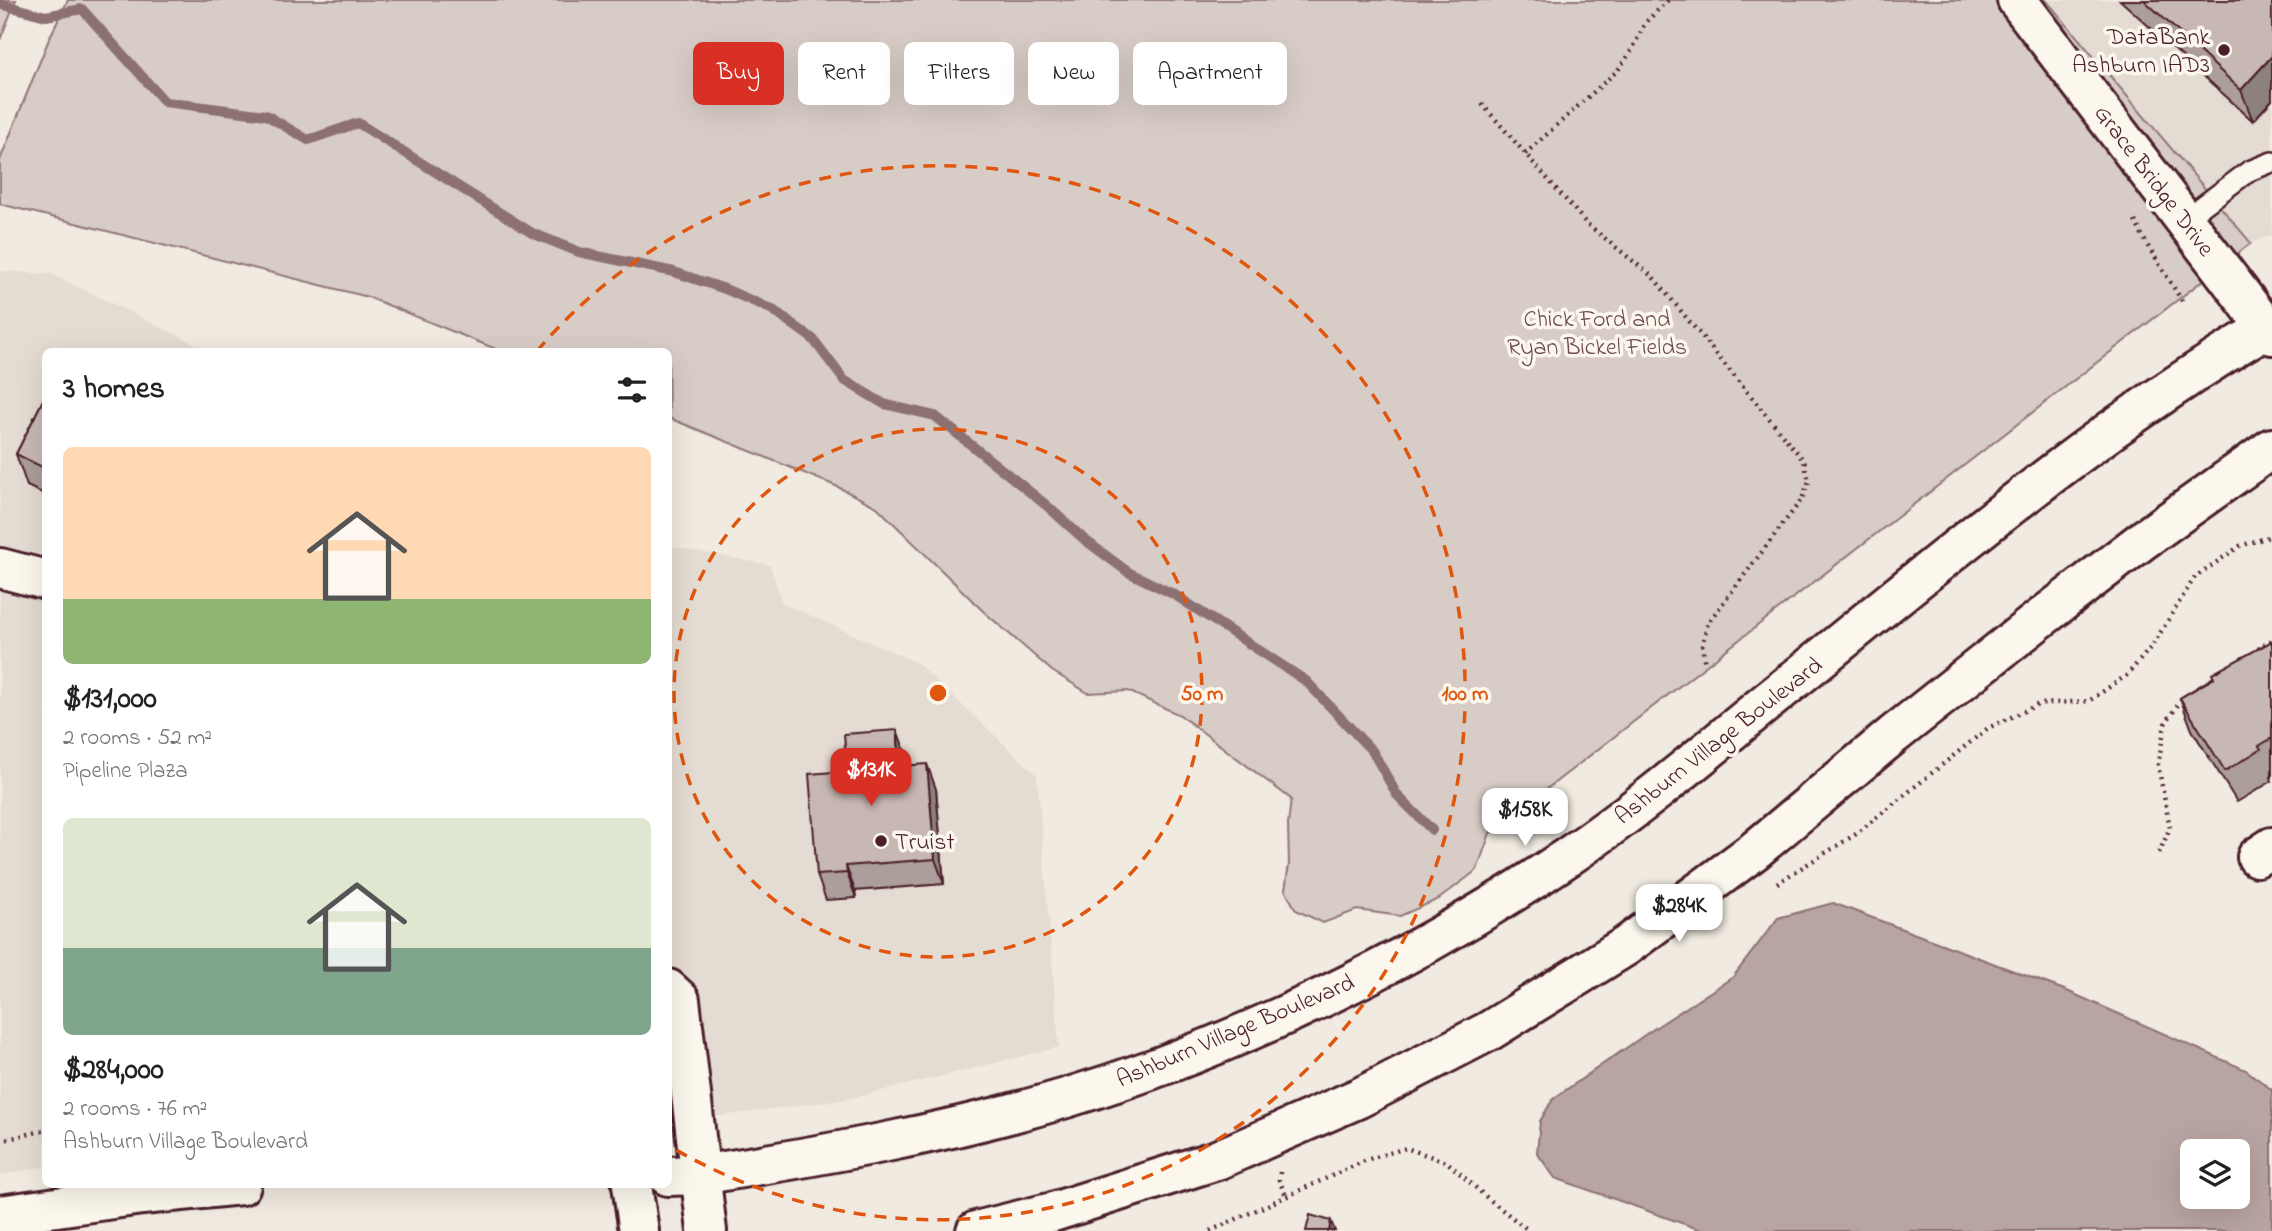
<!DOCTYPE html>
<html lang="en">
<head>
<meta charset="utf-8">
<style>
	:root { --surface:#fff; --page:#f2f2f2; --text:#222; --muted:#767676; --accent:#d93025 }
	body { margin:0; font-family:"Indie Flower",sans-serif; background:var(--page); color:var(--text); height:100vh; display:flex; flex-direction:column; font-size:26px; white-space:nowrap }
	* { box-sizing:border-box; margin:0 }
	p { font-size:23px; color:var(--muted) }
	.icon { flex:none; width:38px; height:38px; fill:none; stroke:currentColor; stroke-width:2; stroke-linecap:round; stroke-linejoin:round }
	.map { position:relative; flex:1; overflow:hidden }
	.panel { position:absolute; left:42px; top:348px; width:630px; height:840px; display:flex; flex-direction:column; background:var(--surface); border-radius:10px; box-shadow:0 7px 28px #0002 }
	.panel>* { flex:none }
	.guide { position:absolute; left:693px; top:42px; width:665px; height:63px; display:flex; gap:14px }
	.controls { position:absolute; left:2180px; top:1139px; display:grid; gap:14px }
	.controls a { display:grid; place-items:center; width:70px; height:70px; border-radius:10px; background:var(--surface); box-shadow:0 7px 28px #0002; font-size:35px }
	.price { position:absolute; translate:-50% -60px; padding:0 16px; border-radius:14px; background:#fff; color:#222; font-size:23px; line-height:46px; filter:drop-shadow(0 2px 4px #0008) }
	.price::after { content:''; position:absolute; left:50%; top:42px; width:21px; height:16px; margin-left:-10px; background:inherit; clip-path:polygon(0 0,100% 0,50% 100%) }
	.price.on { background:var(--accent); color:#fff }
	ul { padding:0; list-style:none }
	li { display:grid; align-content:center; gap:14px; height:371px; padding:0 21px }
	li span { display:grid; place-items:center; height:217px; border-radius:10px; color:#555 }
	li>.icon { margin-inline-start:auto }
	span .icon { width:126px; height:126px; fill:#fffc; stroke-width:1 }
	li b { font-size:30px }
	h2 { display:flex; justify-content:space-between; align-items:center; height:84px; padding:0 21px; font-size:30px }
	.pill { padding:0 24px; border-radius:10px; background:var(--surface); box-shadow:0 7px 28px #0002; font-size:24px; line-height:63px }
	.pill.on { background:var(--accent); color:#fff }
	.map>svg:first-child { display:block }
	.built { fill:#e4dbd2 }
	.green { fill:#d8ccc6; stroke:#917678; stroke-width:2 }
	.water { fill:#b8a4a2; stroke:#8c6f72; stroke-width:2; fill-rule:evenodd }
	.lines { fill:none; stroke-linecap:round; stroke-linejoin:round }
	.stream { stroke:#8c6f72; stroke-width:10 }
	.lane-casing { stroke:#4a1f2b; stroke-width:24 }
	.street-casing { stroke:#4a1f2b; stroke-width:44 }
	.secondary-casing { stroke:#4a1f2b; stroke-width:44 }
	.path { stroke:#4a1f2b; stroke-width:4.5; stroke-dasharray:2 5; stroke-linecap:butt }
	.lane { stroke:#fbf7ec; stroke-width:19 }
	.street { stroke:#fbf7ec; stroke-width:38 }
	.secondary { stroke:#fbf7ec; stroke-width:38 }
	.wall { fill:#ac9e9a; stroke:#4a1f2b; stroke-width:2 }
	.shaded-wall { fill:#8c817d; stroke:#4a1f2b; stroke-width:2 }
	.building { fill:#c8b8b3; stroke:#4a1f2b; stroke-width:2 }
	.ring { fill:none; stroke:#e0560e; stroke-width:3.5; stroke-dasharray:12 9 }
	.poi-dot { fill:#4a1f2b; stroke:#fbf7ec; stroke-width:2.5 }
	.labels { text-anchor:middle; stroke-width:7; stroke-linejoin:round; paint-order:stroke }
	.poi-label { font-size:24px; fill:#4a1f2b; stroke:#fbf7ec; text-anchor:end }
	.street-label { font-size:24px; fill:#4a1f2b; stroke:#fbf7ec }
	.park-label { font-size:24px; fill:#6e4a52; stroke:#fbf7ec }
	.centre { fill:#e0560e; stroke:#fbf7ec; stroke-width:3.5 }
	.ring-label { font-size:21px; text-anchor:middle; font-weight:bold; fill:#e0560e; stroke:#fbf7ec; stroke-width:7; stroke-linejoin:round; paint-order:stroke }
</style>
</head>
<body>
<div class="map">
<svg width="2272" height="1231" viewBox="0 0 2272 1231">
	<rect width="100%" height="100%" fill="#f0eae0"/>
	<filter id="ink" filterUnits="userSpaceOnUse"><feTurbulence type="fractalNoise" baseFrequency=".0143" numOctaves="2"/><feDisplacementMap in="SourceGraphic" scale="14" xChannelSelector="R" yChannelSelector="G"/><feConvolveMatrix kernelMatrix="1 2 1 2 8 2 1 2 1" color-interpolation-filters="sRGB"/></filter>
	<g filter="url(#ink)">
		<g class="built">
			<polygon points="2046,0 2272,0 2272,235 2251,243"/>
			<polygon points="0,271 51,274 212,352 46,352 45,1166 0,1176"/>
			<polygon points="668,546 770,565 782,603 917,663 1037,775 1059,1047 852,1098 669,1123"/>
		</g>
		<g class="green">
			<polygon points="0,0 16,0 0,40"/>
			<polygon points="68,0 2046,0 2251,243 1490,833 1477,870 1439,899 1400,916 1357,910 1323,923 1296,910 1285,890 1289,864 1288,825 1291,799 1180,715 1128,691 1088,693 1052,671 983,611 877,507 836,486 669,418 668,352 503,352 368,297 0,204 0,160 49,39"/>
		</g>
		<path class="water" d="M1833,903L2067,991L2246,1070L2272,1090V1231H1704L1555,1178L1537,1153L1540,1121L1553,1099L1649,1032L1733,977L1778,918ZM2193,1152H2238V1197H2193Z"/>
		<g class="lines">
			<polyline class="stream" points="0,4 46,16 82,9 165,102 266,115 308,140 358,123 532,233 579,252 674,272 725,289 773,310 813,339 844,380 884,404 935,416 1046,505 1085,540 1128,572 1175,595 1306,681 1373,752 1397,795 1432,830"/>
			<g class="lane-casing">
				<polyline id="lane" points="2185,219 2249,171 2272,162"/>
			</g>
			<g class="street-casing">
				<g id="street">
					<polyline points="2017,0 2272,335"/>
					<polyline points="0,568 46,580"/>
					<polyline points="2257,857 2272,847"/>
					<polyline points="668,989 680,1000 707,1231"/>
					<polyline points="632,1185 639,1231"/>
				</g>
			</g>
			<g class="secondary-casing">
				<g id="secondary">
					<path d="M668,1176L700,1175C823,1155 946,1134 1066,1098C1239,1046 1416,959 1566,858C1637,810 1702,755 1768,701C1931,570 2091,431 2272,325"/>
					<polyline points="0,1215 142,1195 241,1185"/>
					<polyline points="976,1231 1053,1212 1217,1160 1359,1098 1489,1031 1626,946 1754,851 1893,735 2036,622 2143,540 2272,448"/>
				</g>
			</g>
			<g class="path">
				<polyline points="1482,104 1587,224 1653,277 1804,461 1809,481 1802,499 1708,623 1702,645 1705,665"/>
				<polyline points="1525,154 1618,70 1633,48 1645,23 1668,0"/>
				<polyline points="2135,221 2146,243 2184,304"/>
				<polyline points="2258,649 2272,640"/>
				<polyline points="2159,853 2170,828 2158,765 2165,724 2183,697"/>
				<polyline points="1777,883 1856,834 1988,728 2039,704 2089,701 2127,675 2152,646 2195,577 2240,546 2272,536"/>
				<polyline points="0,1141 46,1130"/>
				<polyline points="1280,1172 1279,1180 1287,1198"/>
				<polyline points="1210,1231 1369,1159 1406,1148 1447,1162 1485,1196 1529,1231"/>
			</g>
			<use href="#lane" class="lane"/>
			<use href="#street" class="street"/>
			<use href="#secondary" class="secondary"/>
		</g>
		<g class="wall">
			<polygon points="2120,0 2272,0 2272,100 2253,121"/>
			<polygon points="46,394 46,495 27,486 16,454"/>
			<polygon points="2272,641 2272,777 2271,777 2272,781 2237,802 2192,730 2180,698"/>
			<polygon points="897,730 906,755 907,766 936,789 944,884 855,891 856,898 826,900 817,875 847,771"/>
		</g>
		<g class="shaded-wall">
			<polygon points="2272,56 2272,100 2253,121 2241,90"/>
			<polygon points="897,730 906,755 909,791 900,766"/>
			<polygon points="927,764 936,789 944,884 935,859"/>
			<polygon points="846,866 855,891 856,898 847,873"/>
			<polygon points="1331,1221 1335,1231 1329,1231"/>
		</g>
		<g class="building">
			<polygon points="2144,0 2272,0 2272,56 2241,90"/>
			<polygon points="46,394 46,469 16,454"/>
			<polygon points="2272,641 2272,738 2259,746 2261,749 2225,771 2180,698 2214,678 2212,674"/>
			<polygon points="897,730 900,766 927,764 935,859 846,866 847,873 817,875 809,774 847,771 844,734"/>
			<polygon points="1310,1215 1331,1221 1329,1231 1306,1231"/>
		</g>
	</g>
	<g class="ring">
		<circle cx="938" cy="693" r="264"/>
		<path d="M537 351A527 527 0 1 1 671 1147"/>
	</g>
	<g class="poi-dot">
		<circle cx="2224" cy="50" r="7"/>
		<circle cx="881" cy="841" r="7"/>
	</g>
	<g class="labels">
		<g class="poi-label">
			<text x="2210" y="44">DataBank<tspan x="2210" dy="28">Ashburn IAD3</tspan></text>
			<text x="895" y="849" text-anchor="start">Truist</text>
		</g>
		<g class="street-label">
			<text transform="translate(2155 180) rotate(53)" y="8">Grace Bridge Drive</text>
			<text transform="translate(1718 740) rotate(-38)" y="8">Ashburn Village Boulevard</text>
			<text transform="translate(1235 1030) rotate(-23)" y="8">Ashburn Village Boulevard</text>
		</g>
		<g class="park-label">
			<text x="1597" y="326">Chick Ford and<tspan x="1597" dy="28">Ryan Bickel Fields</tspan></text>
		</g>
	</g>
	<circle cx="938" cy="693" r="10" class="centre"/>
	<g class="ring-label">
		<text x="1202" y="700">50 m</text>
		<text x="1465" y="700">100 m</text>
	</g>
</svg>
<div class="controls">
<a><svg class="icon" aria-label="layers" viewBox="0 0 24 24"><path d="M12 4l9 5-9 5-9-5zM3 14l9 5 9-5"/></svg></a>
</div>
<b class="price on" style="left:871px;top:808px">$131K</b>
<b class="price" style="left:1525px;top:848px">$158K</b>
<b class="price" style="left:1679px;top:944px">$284K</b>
<div class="guide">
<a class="pill on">Buy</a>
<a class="pill">Rent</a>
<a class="pill">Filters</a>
<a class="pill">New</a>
<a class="pill">Apartment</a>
</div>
<section class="panel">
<h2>3 homes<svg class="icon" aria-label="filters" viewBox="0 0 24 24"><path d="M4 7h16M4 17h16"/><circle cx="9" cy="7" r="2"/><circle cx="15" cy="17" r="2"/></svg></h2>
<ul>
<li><span style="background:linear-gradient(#ffd9b3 70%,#8fb573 0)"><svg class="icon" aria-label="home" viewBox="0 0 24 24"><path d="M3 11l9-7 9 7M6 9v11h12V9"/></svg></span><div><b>$131,000</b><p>2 rooms · 52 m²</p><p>Pipeline Plaza</p></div></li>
<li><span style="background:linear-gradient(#dfe7d0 60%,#7fa58c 0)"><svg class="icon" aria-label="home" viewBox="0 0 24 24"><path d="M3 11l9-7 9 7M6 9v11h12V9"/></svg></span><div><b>$284,000</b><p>2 rooms · 76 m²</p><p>Ashburn Village Boulevard</p></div></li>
</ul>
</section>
</div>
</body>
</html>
